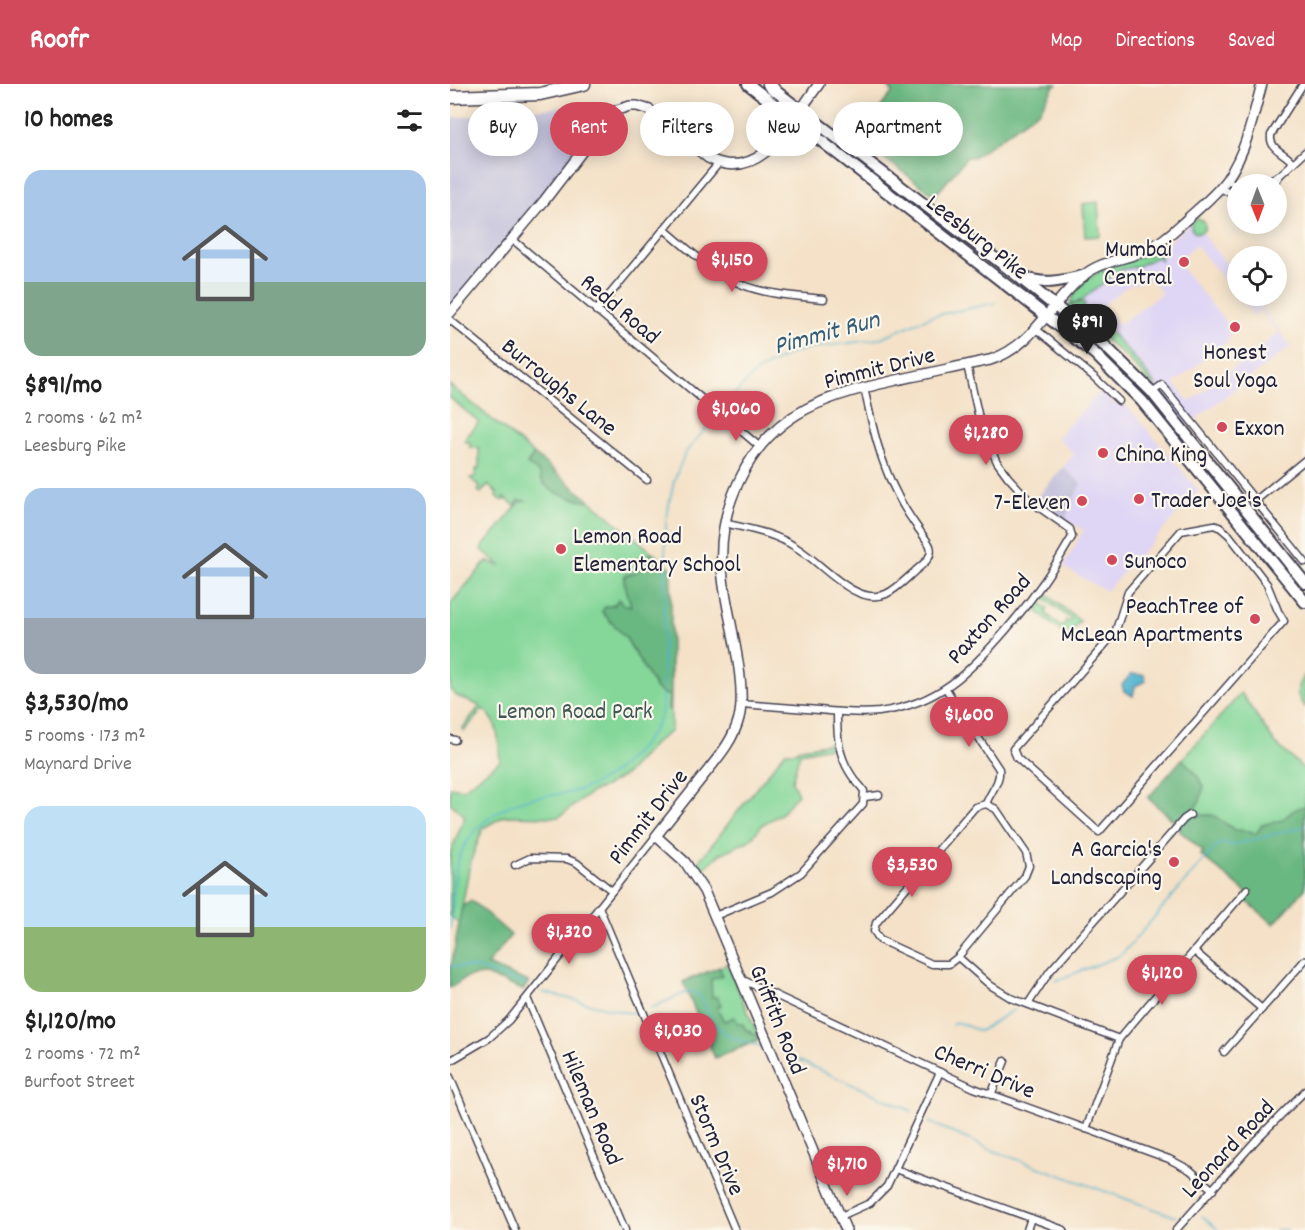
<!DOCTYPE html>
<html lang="en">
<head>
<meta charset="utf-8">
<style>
	:root { --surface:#fff; --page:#f6f6f6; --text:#222; --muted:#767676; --accent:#d1495b }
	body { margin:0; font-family:Dekko,sans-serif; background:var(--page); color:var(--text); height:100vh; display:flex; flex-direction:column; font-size:22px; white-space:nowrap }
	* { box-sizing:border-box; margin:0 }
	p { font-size:20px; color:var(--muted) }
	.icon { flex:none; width:33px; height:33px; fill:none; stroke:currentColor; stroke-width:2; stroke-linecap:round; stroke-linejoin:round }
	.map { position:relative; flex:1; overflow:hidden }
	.panel { display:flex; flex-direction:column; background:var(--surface); width:450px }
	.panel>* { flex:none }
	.top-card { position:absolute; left:18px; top:18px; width:570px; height:54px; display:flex; gap:12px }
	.needle { width:39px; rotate:179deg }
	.controls { position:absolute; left:777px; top:90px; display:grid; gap:12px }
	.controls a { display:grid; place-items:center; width:60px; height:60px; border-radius:50%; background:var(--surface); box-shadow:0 3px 15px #0003; font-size:30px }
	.price { position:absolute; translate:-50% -51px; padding:0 14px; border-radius:21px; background:var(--accent); color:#fff; font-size:20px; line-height:39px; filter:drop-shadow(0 2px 3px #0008) }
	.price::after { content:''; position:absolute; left:50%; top:36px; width:18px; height:14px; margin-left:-9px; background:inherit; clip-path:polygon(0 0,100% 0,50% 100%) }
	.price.current { background:#222; color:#fff }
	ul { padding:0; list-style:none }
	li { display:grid; align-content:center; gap:12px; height:318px; padding:0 24px }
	li span { display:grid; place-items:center; height:186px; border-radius:18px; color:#555 }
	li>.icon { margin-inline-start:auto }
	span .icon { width:108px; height:108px; fill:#fffc; stroke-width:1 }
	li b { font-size:26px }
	h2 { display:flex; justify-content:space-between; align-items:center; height:72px; padding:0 24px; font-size:26px }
	.chip { padding:0 21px; border-radius:27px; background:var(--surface); box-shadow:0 3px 15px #0003; font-size:21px; line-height:54px }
	.chip.current { background:var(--accent); color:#fff }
	header { display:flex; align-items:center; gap:36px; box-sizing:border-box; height:84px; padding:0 30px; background:var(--accent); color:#fff }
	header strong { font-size:28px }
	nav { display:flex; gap:33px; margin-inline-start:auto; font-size:21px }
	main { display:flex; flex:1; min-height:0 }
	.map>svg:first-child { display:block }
	.built { fill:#dfd5f5; fill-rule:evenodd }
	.industrial { fill:#c3c1db }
	.green { fill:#84d799; stroke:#537c6a; stroke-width:1.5 }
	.forest { fill:#6bb881; stroke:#466d5e; stroke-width:1.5 }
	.water { fill:#4fb3ce; stroke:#386a84; stroke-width:1.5 }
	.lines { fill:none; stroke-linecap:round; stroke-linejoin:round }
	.stream { stroke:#4fb3ce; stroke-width:1.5 }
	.street-casing { stroke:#423f50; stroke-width:9 }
	.secondary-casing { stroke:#423f50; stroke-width:12 }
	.primary-casing { stroke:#423f50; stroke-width:14 }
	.highway-casing { stroke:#423f50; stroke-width:15 }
	.street { stroke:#fff; stroke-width:6 }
	.secondary { stroke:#fff; stroke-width:9 }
	.primary { stroke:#fff; stroke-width:10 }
	.highway { stroke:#fff; stroke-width:12 }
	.poi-dot { fill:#d1495b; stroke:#fbf7ec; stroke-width:2 }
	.labels { text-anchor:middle; stroke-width:4.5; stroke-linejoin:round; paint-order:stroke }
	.street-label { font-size:24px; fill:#22223b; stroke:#fbf7ec }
	.poi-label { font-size:24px; fill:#22223b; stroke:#fbf7ec; text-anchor:start }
	.park-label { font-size:24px; fill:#3f5857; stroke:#fbf7ec }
	.water-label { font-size:26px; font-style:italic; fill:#345c76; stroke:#fbf7ec }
</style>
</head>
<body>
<header>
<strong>Roofr</strong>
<nav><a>Map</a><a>Directions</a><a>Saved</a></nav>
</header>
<main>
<section class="panel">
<h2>10 homes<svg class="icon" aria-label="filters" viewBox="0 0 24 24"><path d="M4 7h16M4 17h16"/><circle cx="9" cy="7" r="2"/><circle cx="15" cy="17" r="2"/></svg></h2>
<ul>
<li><span style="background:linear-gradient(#a9c7e8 60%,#7fa58c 0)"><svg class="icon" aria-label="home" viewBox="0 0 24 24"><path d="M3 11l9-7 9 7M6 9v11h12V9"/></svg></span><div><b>$891/mo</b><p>2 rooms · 62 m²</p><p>Leesburg Pike</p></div></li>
<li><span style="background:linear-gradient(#a9c7e8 70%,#9aa5b1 0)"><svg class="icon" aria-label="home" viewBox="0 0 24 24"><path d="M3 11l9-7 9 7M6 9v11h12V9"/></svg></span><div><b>$3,530/mo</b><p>5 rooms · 173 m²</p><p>Maynard Drive</p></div></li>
<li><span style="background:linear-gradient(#bfe0f5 65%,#8fb573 0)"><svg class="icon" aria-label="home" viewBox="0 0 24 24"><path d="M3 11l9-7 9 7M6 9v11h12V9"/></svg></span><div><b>$1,120/mo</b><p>2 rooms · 72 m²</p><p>Burfoot Street</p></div></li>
</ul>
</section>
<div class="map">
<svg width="855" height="1146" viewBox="0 0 855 1146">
	<rect width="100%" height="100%" fill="#fbf7ec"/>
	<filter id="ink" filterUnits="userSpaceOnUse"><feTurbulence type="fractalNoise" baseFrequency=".0167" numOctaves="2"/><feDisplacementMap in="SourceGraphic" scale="12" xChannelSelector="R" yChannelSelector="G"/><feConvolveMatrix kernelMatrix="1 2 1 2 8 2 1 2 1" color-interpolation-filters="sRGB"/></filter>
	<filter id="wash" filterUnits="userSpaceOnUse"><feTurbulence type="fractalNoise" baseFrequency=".008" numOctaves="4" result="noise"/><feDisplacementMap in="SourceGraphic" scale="24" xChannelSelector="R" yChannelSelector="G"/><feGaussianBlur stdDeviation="1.35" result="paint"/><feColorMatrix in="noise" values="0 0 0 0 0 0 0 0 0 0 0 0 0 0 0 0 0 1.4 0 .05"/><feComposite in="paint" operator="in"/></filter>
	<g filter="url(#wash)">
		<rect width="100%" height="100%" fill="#f4e1c7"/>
		<g class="built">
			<path d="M743,137L787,194L788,212H802L841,262L737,342L704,301L659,256L618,224L617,222L623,211L641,193L655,185L688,176L709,167ZM746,161L803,231L810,226L828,249L740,318L724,299L779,256L780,243L726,177ZM701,195L712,209L669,241L653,221L678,202Z"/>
			<polygon points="650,308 665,321 671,317 686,332 749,407 656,507 613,483 634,446 615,435 631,399 613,383 624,370 607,353"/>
		</g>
		<g class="industrial">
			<polygon points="144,20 152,27 141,30 151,42 0,224 0,34"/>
			<polygon points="613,383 631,399 615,435 586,415"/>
		</g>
		<g class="green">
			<polygon points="648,118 650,152 635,153 633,120"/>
			<circle cx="748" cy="142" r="7"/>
			<path d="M704,169L710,171L711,176L707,173L688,182L670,186L635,213L633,216L620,220C632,185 673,179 704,169Z"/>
			<polygon points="633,218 635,219 633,224 646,243 652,239 688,278 706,302 702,301 677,274 618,225 620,221"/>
			<path d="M0,301L84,370L77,380L137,418L139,416L202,468L186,488L174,497L181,522L174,521L168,516L164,521L152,528L176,554L206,605L219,612L218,624L221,627V647L206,658L175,691L155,703L142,708L109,733L54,732L33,744L20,779L9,840L0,832V770L15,732L0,719V703L13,705L50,677C48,658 50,637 33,625L14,647L12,645L30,622L7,612L0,606V520L37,477L51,482L31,465L70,418L76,417L69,416L65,422L53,413L55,416L52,417L46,412L47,409L38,401L31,409L28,407L30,403L20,394L26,392V385H29V364H20V358H15V355L29,338L0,314Z"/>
			<polygon points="595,509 630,537 617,553 583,524 589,517 598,525 596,529 610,542 613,542 616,536 619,538 621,535 592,513"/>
			<path d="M855,591V623C845,612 845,602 855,591Z"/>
			<polygon points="791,609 825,659 855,686 855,805 795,816 799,811 751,771 753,767 729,746 731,743 698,714"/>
			<polygon points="380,659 381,663 350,669 342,697 348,710 331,730 313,740 300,756 270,770 250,788 245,782 335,668 347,668 347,665"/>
			<polygon points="277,880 310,956 265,974 233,898"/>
		</g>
		<g class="forest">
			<polygon points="435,0 608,0 604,2 590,26 524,73 517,73 485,112 406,53 443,8"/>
			<path d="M84,370L139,416L137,418C119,412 94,411 89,389L77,380Z"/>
			<polygon points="202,468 221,484 221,627 218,625 219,612 206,605 176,554 152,528 155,523 164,521 169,515 174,521 181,522 174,497 175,491 186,488"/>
			<polygon points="732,675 744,687 754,702 750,716 741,731 763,731 785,746 800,747 806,750 812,741 832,736 844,726 855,722 855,805 824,840 795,816 799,811 751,771 753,767 729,746 731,743 698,714"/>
			<polygon points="21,816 61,851 37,881 79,898 73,906 35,891 17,893 0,904 0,888 12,823"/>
			<polygon points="270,883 272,891 261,896 262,913 267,913 271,921 267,924 274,937 285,933 288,939 293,940 296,946 300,947 304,951 307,950 309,955 265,974 233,898"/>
		</g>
		<polygon class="water" points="681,590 694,591 696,597 685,602 683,612 674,607 672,601"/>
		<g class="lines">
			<g class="stream">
				<path d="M0,844C5,815 0,786 16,759C29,738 54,721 78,715C96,710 115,712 132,705C153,698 170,685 185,669C197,656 207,644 212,627L216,434L224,397L235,369L284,311L307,287L338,271L356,265L428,255L482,232L545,219"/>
				<polyline points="0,882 27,884 75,900"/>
				<polyline points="605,897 669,872 674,868 766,762 774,759 784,761 855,742"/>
				<polyline points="92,908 173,928 186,929"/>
				<path d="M201,924C210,921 233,908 240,908C254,909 254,922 259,932C263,938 269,945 275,949C285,957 299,959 311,962"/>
				<polyline points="502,941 506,938 530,947 563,926"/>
				<polyline points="336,971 462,1027"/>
				<polyline points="479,1038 544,1067 726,1133"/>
				<polyline points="752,1132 768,1146"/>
				<polyline points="825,1146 838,1146"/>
			</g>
		</g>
	</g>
	<g filter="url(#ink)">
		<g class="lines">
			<g class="street-casing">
				<g id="street">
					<path d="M843,79C835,68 819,66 821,51L853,0"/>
					<polyline points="776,95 788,102"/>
					<polyline points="811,100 830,91"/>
					<polyline points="824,100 830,91 855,68"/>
					<polyline points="770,104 788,113"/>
					<path d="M214,145C238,165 263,189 293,201C318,211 347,212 374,215"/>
					<polyline points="62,155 257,319"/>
					<polyline points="146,227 269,79"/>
					<polyline points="0,236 197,396"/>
					<polyline points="586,245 644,293 669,317"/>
					<polyline points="702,308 712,301 855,478"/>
					<polyline points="277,335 310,363"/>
					<polyline points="805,417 855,376"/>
					<path d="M274,439C300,445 325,449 347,464C372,479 406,523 436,510C447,505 456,495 465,487C472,481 484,473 480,462C478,457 473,452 470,447C462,436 454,424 448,412C430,378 422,341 414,303"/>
					<polygon points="764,441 771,444 779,451 817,500 828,527 834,537 649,748 567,674 563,665 665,549 678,508 731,447"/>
					<path d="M496,605L549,685C551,698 540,708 536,720"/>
					<path d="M291,620C317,622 343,624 369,626C389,628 409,630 429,628C488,620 519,589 556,546C581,517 603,487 622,453L620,445L580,417L558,393L547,378L531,343L517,281"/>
					<polyline points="0,655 5,656"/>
					<polyline points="415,713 429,711"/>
					<polygon points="536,720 546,725 576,769 579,782 575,792 508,873 499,880 482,880 430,856 424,847 426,839 525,723"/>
					<polyline points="65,781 80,774 117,775 127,779 162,807"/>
					<polyline points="149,823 285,1146"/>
					<path d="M265,832L322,808L351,789L413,720L414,707C411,702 406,698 402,692C388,672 387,651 387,628"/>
					<polyline points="744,867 812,925"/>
					<polyline points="508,873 540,901 561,914 669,955"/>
					<polyline points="293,896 524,1004 719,1075 740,1086 763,1106"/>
					<polyline points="77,914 175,1146"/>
					<polyline points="578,920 600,887 734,735 740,731"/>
					<polyline points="774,968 855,876"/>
					<polyline points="0,977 39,954 59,936 206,752"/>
					<polyline points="0,993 65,1146"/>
					<polyline points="541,1011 555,977"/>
					<polyline points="636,1045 669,955 797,805"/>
					<polyline points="445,1085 614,1146"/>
					<polyline points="391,1132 420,1119 437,1102 490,988"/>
					<polyline points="577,1146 581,1134"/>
					<polyline points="726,1146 807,1055 855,1007"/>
				</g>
			</g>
			<g class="secondary-casing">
				<g id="secondary">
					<path d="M0,229L94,117L153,40L167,26L180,22H187L200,26L258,74C312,102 342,35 369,0"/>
					<path d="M396,1146L254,807L235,778L206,752C221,733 236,714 251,695C266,676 283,658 289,634C298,599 277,532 273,494C269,461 274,428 289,397C322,325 381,311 451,295C481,289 510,282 540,276C584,262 600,219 633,192C653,175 679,176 700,164C714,157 725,146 736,136C747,126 759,116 769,105C795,77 802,35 812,0"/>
				</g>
			</g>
			<g class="primary-casing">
				<g id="primary">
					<polyline points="298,0 645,270 692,317 855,518"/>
					<polyline points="319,2 559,185 655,262 702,308 855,499"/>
					<path d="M572,192C592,202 612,197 633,192"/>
				</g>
			</g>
			<g class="highway-casing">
				<g id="highway">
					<polyline points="319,0 324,6"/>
					<polyline points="0,13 90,10 134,0"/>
				</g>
			</g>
			<use href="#street" class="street"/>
			<use href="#secondary" class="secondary"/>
			<use href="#primary" class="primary"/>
			<use href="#highway" class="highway"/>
		</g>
	</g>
	<g class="poi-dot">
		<circle cx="734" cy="178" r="6"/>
		<circle cx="785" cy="243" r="6"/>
		<circle cx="772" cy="343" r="6"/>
		<circle cx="653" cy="369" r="6"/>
		<circle cx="689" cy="415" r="6"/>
		<circle cx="632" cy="417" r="6"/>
		<circle cx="111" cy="465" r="6"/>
		<circle cx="662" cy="476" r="6"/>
		<circle cx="805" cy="535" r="6"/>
		<circle cx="724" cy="778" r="6"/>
	</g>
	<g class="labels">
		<g class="street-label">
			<text transform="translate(528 152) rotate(38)" y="8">Leesburg Pike</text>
			<text transform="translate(171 224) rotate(40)" y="8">Redd Road</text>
			<text transform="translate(429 283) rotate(-14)" y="8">Pimmit Drive</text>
			<text transform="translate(110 302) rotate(39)" y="8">Burroughs Lane</text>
			<text transform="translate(538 534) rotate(-48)" y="8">Paxton Road</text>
			<text transform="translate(197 732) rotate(-52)" y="8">Pimmit Drive</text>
			<text transform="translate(329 935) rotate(68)" y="8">Griffith Road</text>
			<text transform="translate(535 986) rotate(23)" y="8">Cherri Drive</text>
			<text transform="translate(143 1023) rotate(67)" y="8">Hileman Road</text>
			<text transform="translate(268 1060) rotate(67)" y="8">Storm Drive</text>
			<text transform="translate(777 1064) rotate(-47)" y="8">Leonard Road</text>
		</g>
		<g class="poi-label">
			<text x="722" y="172" text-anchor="end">Mumbai<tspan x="722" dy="28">Central</tspan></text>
			<text x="785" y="275" text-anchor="middle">Honest<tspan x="785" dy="28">Soul Yoga</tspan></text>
			<text x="784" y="351">Exxon</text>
			<text x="665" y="377">China King</text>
			<text x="701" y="423">Trader Joe's</text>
			<text x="620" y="425" text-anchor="end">7-Eleven</text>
			<text x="123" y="459">Lemon Road<tspan x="123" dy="28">Elementary School</tspan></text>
			<text x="674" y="484">Sunoco</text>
			<text x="793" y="529" text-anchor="end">PeachTree of<tspan x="793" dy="28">McLean Apartments</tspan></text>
			<text x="712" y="772" text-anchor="end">A Garcia's<tspan x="712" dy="28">Landscaping</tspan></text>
		</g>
		<g class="park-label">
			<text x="125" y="634">Lemon Road Park</text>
		</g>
		<g class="water-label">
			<text transform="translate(376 247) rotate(-15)" y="9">Pimmit Run</text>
		</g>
	</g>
</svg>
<div class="controls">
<a><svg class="needle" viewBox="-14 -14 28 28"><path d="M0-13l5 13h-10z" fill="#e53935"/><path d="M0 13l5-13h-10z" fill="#767676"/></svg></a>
<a><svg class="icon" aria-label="locate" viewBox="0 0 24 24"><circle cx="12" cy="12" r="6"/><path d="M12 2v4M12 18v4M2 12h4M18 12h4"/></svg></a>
</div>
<b class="price" style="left:282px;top:209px">$1,150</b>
<b class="price current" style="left:637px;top:271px">$891</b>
<b class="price" style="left:286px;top:358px">$1,060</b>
<b class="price" style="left:536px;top:382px">$1,280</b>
<b class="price" style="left:519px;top:664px">$1,600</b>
<b class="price" style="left:462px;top:814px">$3,530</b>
<b class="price" style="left:119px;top:881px">$1,320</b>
<b class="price" style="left:712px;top:922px">$1,120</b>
<b class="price" style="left:228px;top:980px">$1,030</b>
<b class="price" style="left:397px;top:1113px">$1,710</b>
<div class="top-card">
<a class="chip">Buy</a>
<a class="chip current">Rent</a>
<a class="chip">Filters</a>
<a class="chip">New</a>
<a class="chip">Apartment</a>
</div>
</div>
</main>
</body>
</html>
